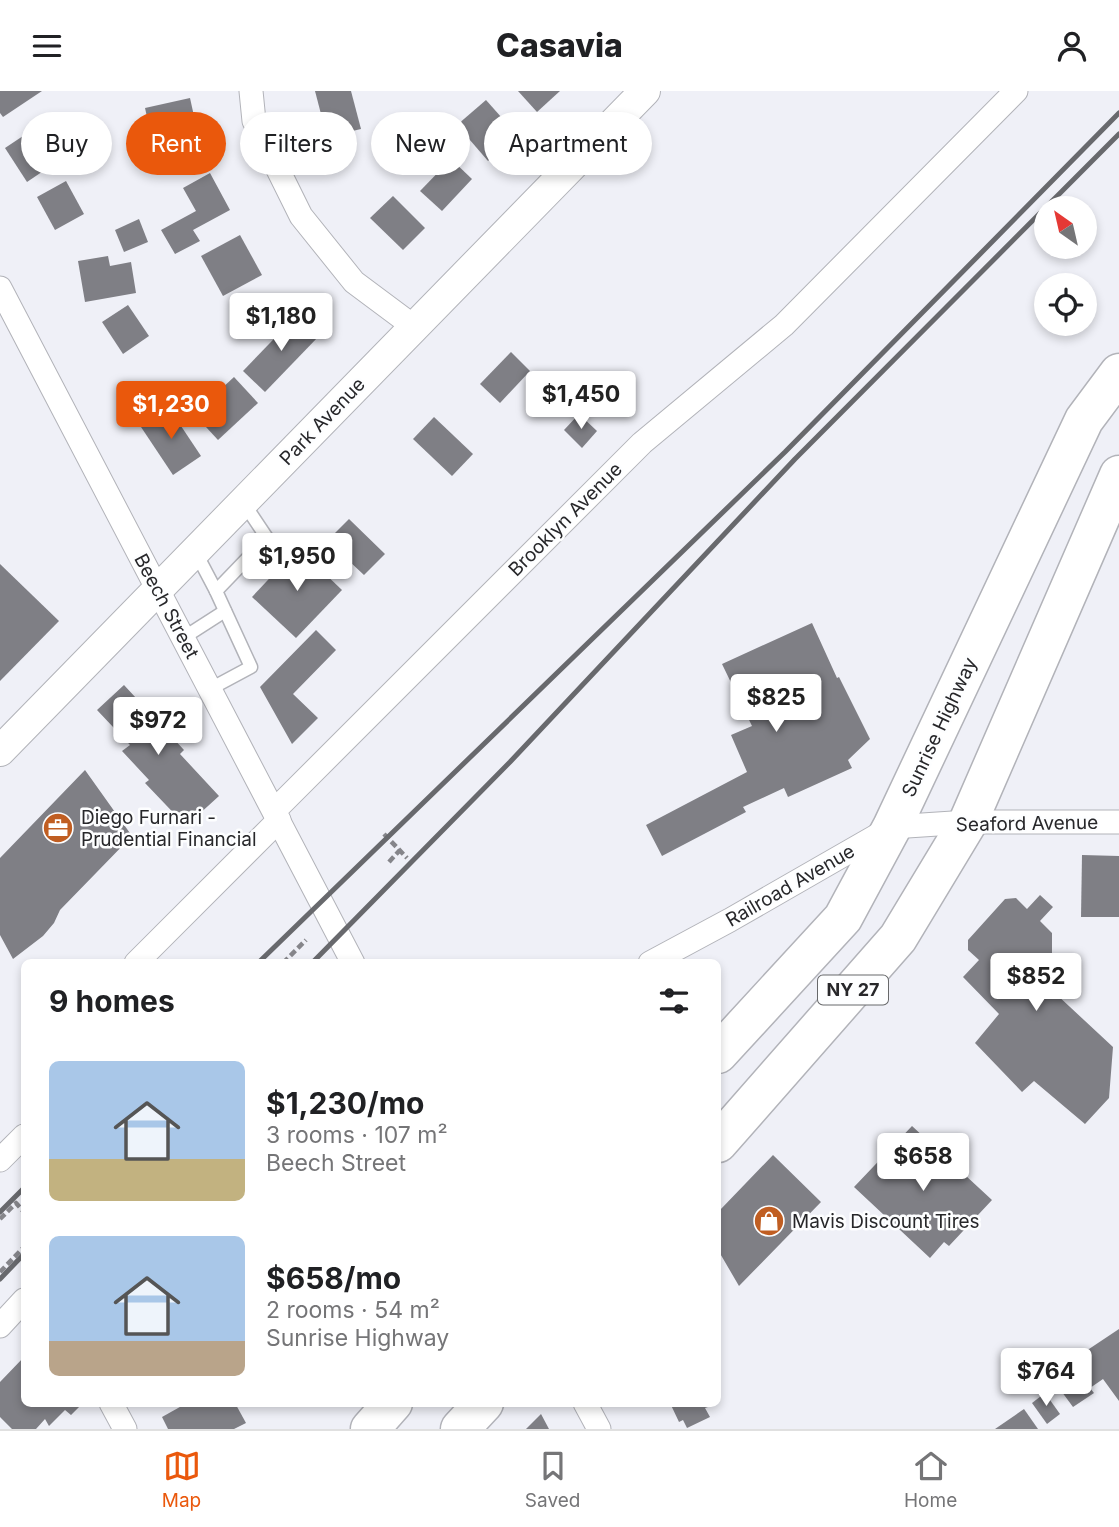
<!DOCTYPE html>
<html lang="en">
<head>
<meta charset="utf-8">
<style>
	:root { --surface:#fff; --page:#f6f6f6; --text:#202124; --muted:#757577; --line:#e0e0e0; --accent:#ea580c }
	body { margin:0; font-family:Inter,sans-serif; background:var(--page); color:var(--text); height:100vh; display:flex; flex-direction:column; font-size:26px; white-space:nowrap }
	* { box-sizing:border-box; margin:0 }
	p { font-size:23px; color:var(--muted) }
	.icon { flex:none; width:38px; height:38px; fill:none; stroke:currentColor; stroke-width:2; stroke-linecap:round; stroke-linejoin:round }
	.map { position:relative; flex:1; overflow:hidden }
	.side { position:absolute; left:21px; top:868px; width:700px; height:448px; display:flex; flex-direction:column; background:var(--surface); border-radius:10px; box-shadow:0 4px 10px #0003 }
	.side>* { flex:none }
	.top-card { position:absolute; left:21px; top:21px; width:700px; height:63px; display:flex; gap:14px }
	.needle { width:46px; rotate:326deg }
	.fabs { position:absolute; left:1034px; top:105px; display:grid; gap:14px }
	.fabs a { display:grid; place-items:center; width:63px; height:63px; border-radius:50%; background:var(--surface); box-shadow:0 4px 10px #0003; font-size:35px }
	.price { position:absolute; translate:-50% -60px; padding:0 16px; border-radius:7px; background:#fff; color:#222; font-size:23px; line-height:46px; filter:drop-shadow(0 2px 4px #0008) }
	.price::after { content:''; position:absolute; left:50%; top:42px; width:21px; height:16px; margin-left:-10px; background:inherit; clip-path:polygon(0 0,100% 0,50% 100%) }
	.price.active { background:var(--accent); color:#fff }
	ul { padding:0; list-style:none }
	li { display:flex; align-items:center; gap:21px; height:175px; padding:0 28px }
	li span { display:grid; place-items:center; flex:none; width:196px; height:140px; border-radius:10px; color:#555 }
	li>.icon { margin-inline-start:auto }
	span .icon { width:84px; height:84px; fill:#fffc; stroke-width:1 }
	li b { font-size:30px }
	h2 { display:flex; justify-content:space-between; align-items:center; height:84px; padding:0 28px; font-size:30px }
	.tag { padding:0 24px; border-radius:32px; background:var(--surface); box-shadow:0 4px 10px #0003; font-size:24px; line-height:63px }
	.tag.active { background:var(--accent); color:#fff }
	header { display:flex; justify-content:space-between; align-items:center; height:91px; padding:0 28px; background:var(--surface); font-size:32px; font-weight:800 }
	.tab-bar { display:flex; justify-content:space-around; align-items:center; height:98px; border-top:2px solid var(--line); background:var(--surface); font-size:19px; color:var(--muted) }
	.tab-bar a { display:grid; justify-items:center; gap:4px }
	.tab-bar .active { color:var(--accent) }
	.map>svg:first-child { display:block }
	.building { fill:#7f7f85 }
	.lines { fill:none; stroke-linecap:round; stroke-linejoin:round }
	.service-casing { stroke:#b2b3b9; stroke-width:15 }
	.minor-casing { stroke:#b2b3b9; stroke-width:25 }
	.tertiary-casing { stroke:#b2b3b9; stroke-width:32 }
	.trunk-casing { stroke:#b2b3b9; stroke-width:41 }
	.path { stroke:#85858a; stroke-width:4.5; stroke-dasharray:7 3.5; stroke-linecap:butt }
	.service { stroke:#fff; stroke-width:12 }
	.minor { stroke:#fff; stroke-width:23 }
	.tertiary { stroke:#fff; stroke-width:30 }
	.trunk { stroke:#fff; stroke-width:38 }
	.rail { stroke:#68696d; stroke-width:5 }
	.labels { text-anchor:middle; stroke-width:5; stroke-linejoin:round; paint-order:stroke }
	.shield { fill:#fdfeff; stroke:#67686a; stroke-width:2 }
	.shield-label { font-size:18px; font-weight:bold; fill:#27272a }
	.street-label { font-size:19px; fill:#27272a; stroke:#fdfeff }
	.poi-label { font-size:19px; fill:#27272a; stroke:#fdfeff; text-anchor:start }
</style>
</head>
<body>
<header><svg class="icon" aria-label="menu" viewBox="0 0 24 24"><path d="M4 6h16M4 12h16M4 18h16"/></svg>Casavia<svg class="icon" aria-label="person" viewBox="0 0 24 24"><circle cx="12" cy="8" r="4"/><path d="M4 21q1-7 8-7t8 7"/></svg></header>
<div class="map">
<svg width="1119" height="1338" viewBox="0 0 1119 1338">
	<rect width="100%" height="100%" fill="#eff0f7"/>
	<g class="building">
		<polygon points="0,0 42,0 3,26 0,22"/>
		<polygon points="315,0 351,0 361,38 327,46"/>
		<polygon points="518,0 560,0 537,21"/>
		<polygon points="190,7 199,48 154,58 145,17"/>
		<polygon points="486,9 518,45 488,70 457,34"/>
		<polygon points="41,33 64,66 27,91 5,57"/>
		<polygon points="451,68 472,88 442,120 420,100"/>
		<polygon points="210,82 230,119 193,139 200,150 175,163 161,139 196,120 183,97"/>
		<polygon points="66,90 84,123 55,139 37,106"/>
		<polygon points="393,105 425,137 403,159 370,127"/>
		<polygon points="139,128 148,151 124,161 115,139"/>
		<polygon points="240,144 262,184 223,205 201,165"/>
		<polygon points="108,165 110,175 131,171 136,202 85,211 78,170"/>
		<polygon points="128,214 149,245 123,263 102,231"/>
		<polygon points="297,224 319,245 265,301 243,280"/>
		<polygon points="511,261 530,280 500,312 480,293"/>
		<polygon points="234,286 258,312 218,349 194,323"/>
		<polygon points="169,317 201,365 173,384 141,336"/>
		<polygon points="579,323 597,340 582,357 564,339"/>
		<polygon points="434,326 473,363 452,385 413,348"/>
		<polygon points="349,428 385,463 364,484 349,470 346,473 325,452"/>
		<polygon points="298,457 342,499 296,547 252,506"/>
		<polygon points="0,473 59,530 0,590"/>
		<polygon points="812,532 837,587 839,586 870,648 848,669 852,677 788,706 784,697 743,716 746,721 662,765 646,734 747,681 731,644 752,635 722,573"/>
		<polygon points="316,539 336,559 293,603 318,627 292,653 260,596"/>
		<polygon points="124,594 184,659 180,663 219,705 186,735 145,692 149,689 122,660 130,654 97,619"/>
		<polygon points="85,679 132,745 60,819 54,832 43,845 13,868 0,844 0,767"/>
		<polygon points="1082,764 1119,765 1119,826 1081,826"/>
		<polygon points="1040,804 1053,816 1040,830 1052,842 1052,876 1041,889 1113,956 1109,1007 1085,1033 1034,990 1022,1001 975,952 999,923 963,886 979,869 968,859 968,849 1005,808 1016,807 1027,818"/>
		<polygon points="912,1035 992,1109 949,1155 944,1151 930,1167 854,1096"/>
		<polygon points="773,1064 821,1111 739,1195 718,1159 718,1114 720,1119"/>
		<polygon points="1119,1238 1119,1310 1103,1288 1090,1297 1094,1302 1073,1316 1045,1278 1067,1263 1071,1270"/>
		<polygon points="24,1266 24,1312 78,1312 80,1315 71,1324 65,1319 49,1335 45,1328 36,1338 12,1338 0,1326 0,1291"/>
		<polygon points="1045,1302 1060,1323 1047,1333 1032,1312"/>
		<polygon points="187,1312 235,1312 246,1332 234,1338 168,1338 162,1326"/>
		<polygon points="670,1312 707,1312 708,1316 705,1317 710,1326 687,1337 683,1329 679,1331"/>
		<polygon points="1024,1318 1038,1338 995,1338"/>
		<polygon points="541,1323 549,1338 526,1338"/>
	</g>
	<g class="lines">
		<g class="service-casing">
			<g id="service">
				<polyline points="196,462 216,500"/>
				<polyline points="183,547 225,520"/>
				<polyline points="210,598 251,576 216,500 267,447 243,411"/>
			</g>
		</g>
		<g class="minor-casing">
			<g id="minor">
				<polyline points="251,0 254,30 301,125 354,191 413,235"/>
				<polyline points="0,197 353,872"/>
				<polyline points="274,720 642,352 784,234 1016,0"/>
				<polyline points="136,872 279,729"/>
				<polyline points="650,872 730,829 892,736 968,731 1119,731"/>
				<polyline points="0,1069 24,1045"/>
				<polyline points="0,1235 24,1209"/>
				<polyline points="111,1312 125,1338"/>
				<polyline points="585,1312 599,1338"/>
			</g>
		</g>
		<g class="tertiary-casing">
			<polyline id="tertiary" points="0,660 645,0"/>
		</g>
		<g class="trunk-casing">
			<g id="trunk">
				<polyline points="718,963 843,827 892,736 1084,329 1119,282"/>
				<polyline points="718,1052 898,847 968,731 1119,384"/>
				<polyline points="370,1338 393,1312"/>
				<polyline points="460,1338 484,1312"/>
			</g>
		</g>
		<g class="path">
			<polyline points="384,743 407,767"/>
			<polyline points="389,771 400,759"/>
			<polyline points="283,872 306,849"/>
			<polyline points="0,1128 16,1112 24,1121"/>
			<polyline points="0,1181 24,1156"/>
		</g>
		<use href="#service" class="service"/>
		<use href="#minor" class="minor"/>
		<use href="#tertiary" class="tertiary"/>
		<use href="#trunk" class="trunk"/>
		<g class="rail">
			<polyline points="258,872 785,361 1119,22"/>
			<polyline points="312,872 510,671 795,368 1119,43"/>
			<polyline points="0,1121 24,1097"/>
			<polyline points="0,1188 24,1163"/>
		</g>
	</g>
	<defs>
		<g id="office-disc" transform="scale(1.575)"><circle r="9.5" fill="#c05e22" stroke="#fdfeff"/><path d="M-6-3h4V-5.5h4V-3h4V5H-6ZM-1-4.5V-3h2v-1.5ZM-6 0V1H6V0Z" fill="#fff"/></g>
		<g id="shop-disc" transform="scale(1.575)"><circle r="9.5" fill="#c05e22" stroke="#fdfeff"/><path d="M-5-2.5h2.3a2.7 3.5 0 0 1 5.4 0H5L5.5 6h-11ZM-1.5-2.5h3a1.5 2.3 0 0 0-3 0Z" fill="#fff"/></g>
	</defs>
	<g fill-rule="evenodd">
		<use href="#office-disc" x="58" y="737"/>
		<use href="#shop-disc" x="769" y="1130"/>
	</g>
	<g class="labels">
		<rect class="shield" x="818" y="884.5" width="70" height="29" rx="5"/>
		<g class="shield-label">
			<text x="853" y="905">NY 27</text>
		</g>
		<g class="street-label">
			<text transform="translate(322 330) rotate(-46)" y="7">Park Avenue</text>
			<text transform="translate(565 428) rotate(-45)" y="7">Brooklyn Avenue</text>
			<text transform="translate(167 515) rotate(62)" y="7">Beech Street</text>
			<text transform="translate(939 636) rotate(-65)" y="7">Sunrise Highway</text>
			<text transform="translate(1027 732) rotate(-1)" y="7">Seaford Avenue</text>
			<text transform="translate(790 794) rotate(-30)" y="7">Railroad Avenue</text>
		</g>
		<g class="poi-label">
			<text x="81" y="733">Diego Furnari -<tspan x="81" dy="22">Prudential Financial</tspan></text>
			<text x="792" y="1137">Mavis Discount Tires</text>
		</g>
	</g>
</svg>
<div class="fabs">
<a><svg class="needle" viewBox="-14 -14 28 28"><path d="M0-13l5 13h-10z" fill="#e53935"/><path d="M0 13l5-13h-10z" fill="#757577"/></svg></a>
<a><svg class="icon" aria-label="locate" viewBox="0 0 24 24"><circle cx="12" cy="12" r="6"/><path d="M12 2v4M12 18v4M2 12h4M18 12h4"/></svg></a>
</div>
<b class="price" style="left:281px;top:262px">$1,180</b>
<b class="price" style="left:581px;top:340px">$1,450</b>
<b class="price active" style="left:171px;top:350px">$1,230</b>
<b class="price" style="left:297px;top:502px">$1,950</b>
<b class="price" style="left:776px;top:643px">$825</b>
<b class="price" style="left:158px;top:666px">$972</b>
<b class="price" style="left:1036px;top:922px">$852</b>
<b class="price" style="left:923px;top:1102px">$658</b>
<b class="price" style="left:1046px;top:1317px">$764</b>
<div class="top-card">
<a class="tag">Buy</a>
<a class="tag active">Rent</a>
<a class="tag">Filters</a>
<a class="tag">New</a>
<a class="tag">Apartment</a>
</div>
<section class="side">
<h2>9 homes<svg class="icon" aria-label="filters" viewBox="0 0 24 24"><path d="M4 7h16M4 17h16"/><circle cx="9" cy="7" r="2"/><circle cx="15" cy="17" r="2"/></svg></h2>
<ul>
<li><span style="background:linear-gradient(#a9c7e8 70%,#c2b280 0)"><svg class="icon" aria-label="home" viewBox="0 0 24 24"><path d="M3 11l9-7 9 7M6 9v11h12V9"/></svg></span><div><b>$1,230/mo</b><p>3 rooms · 107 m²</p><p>Beech Street</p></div></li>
<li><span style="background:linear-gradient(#a9c7e8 75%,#b9a48a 0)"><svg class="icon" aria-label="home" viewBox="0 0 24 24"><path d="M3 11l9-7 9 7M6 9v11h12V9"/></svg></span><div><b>$658/mo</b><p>2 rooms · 54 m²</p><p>Sunrise Highway</p></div></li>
</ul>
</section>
</div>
<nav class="tab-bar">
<a class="active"><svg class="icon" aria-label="map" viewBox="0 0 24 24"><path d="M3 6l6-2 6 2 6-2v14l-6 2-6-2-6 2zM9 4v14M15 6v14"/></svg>Map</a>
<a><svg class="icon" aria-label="saved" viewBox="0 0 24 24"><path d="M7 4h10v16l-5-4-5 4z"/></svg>Saved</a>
<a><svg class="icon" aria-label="home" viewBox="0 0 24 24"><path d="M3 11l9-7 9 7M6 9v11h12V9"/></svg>Home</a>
</nav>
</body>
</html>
